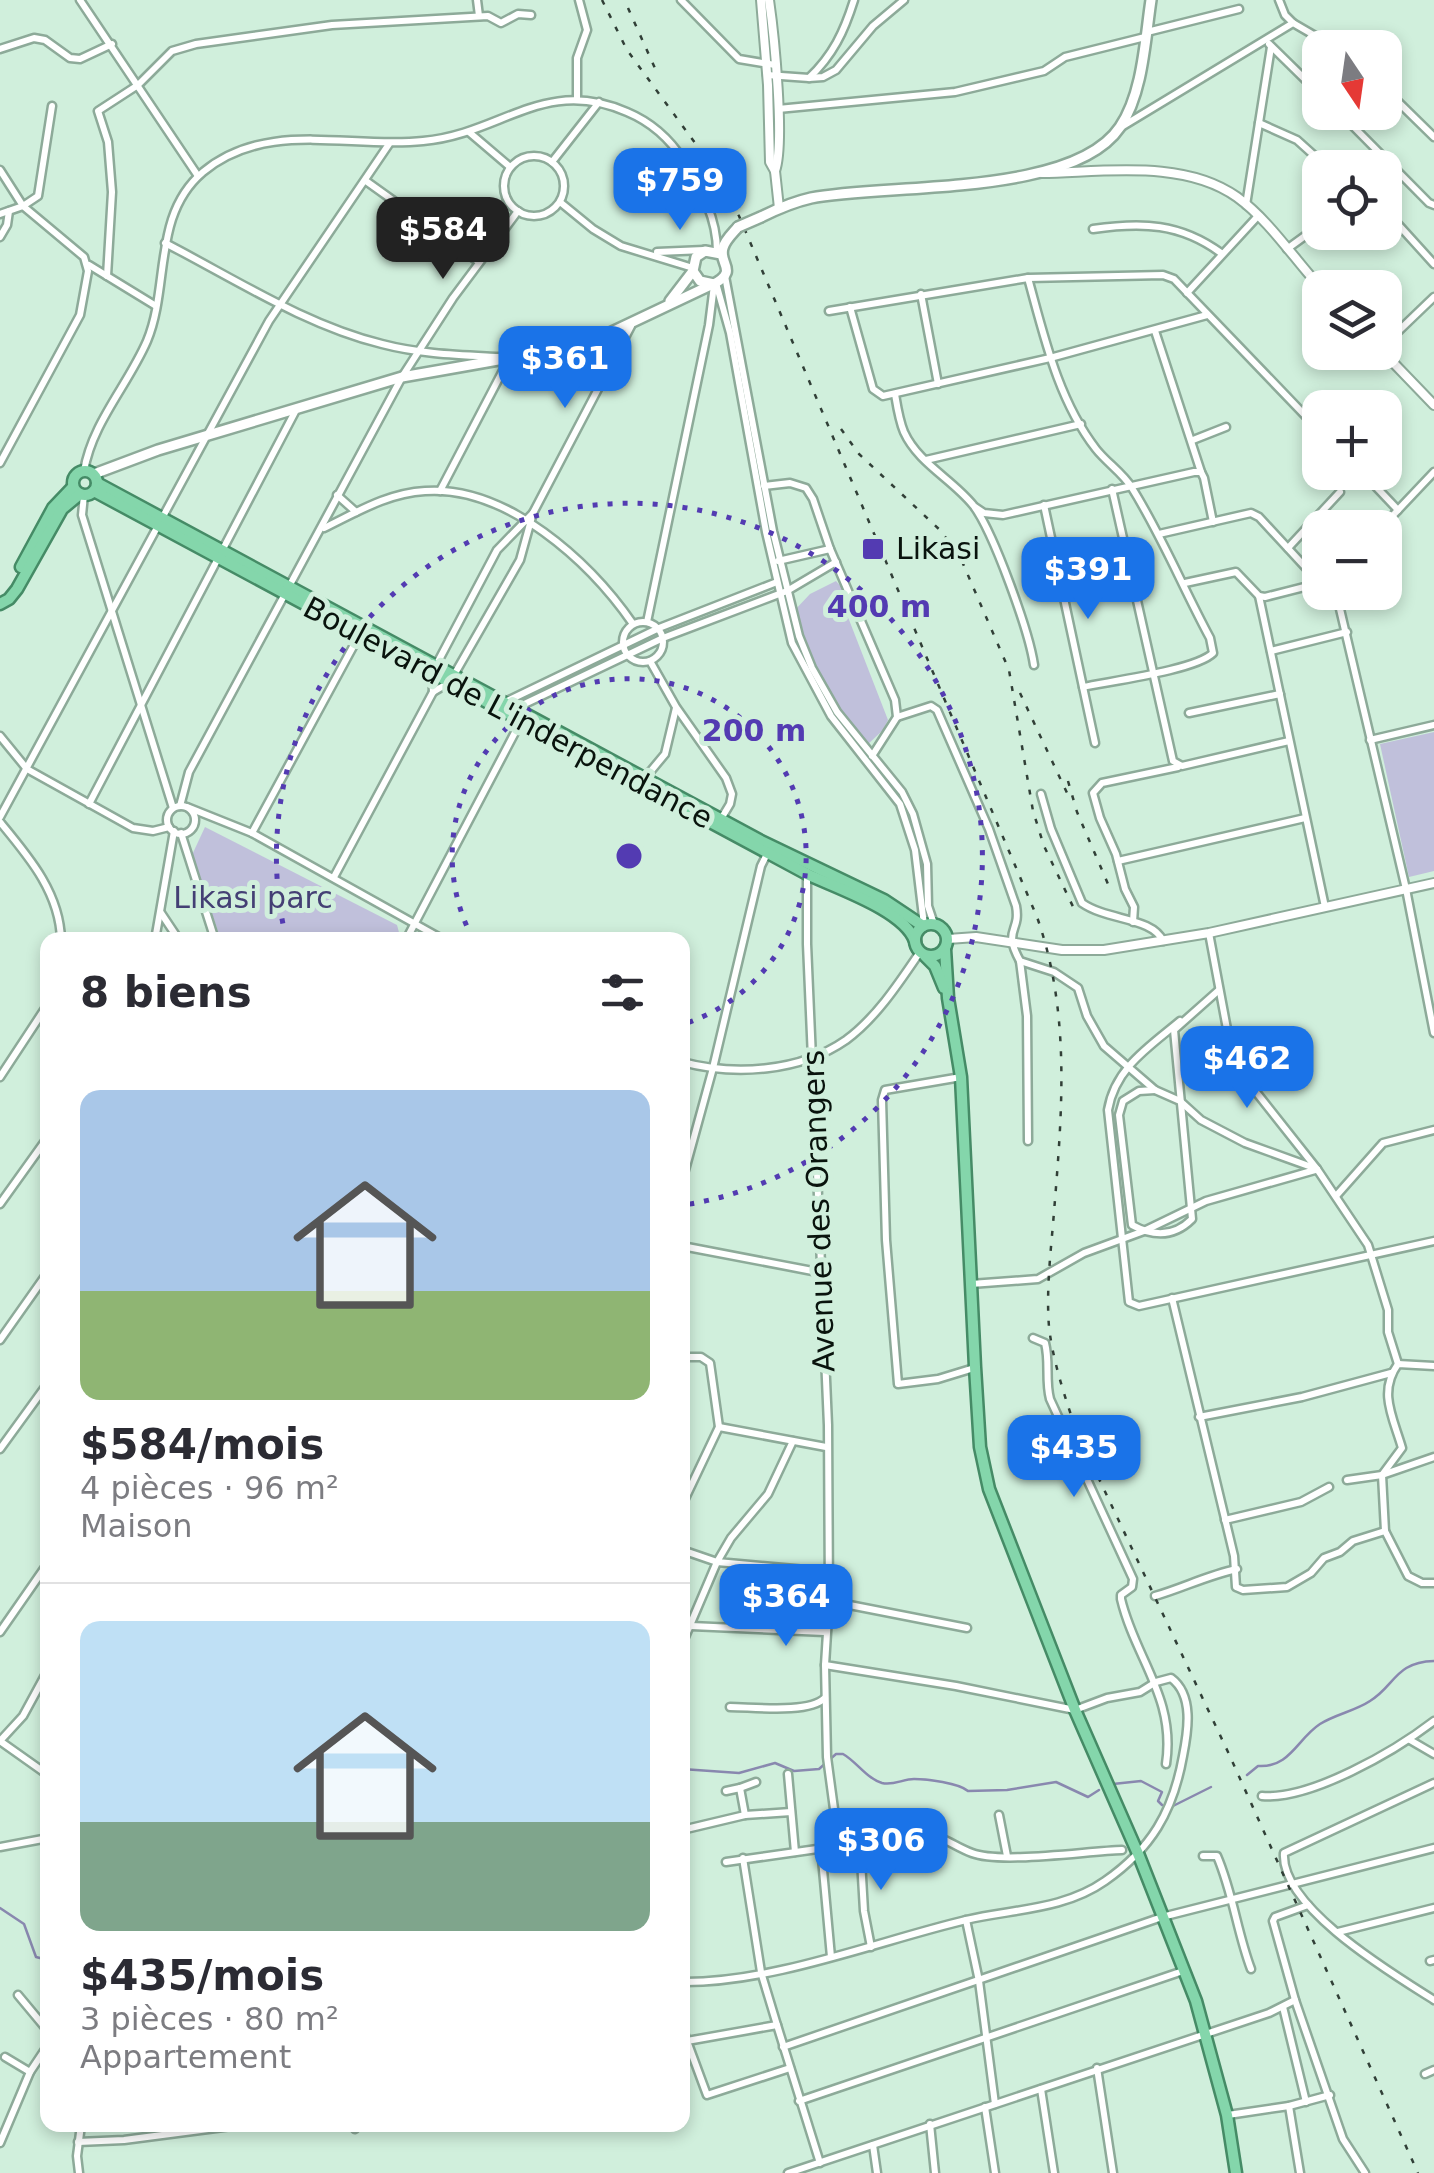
<!DOCTYPE html>
<html lang="fr">
<head>
<meta charset="utf-8">
<style>
	:root { --surface:#fff; --page:#f7f7f7; --text:#2b2b33; --muted:#7c7c81; --line:#e1e1e2; --accent:#1a73e8 }
	body { margin:0; font-family:"DejaVu Sans",sans-serif; background:var(--page); color:var(--text); height:100vh; display:flex; flex-direction:column; font-size:38px; white-space:nowrap }
	* { box-sizing:border-box; margin:0 }
	p { font-size:32px; color:var(--muted) }
	.icon { flex:none; width:55px; height:55px; fill:none; stroke:currentColor; stroke-width:2; stroke-linecap:round; stroke-linejoin:round }
	.map { position:relative; flex:1; overflow:hidden }
	.drawer { position:absolute; left:40px; top:932px; width:650px; height:1200px; display:flex; flex-direction:column; background:var(--surface); border-radius:20px; box-shadow:0 5px 15px #0003 }
	.drawer>* { flex:none }
	.needle { width:65px; rotate:167deg }
	.tools { position:absolute; left:1302px; top:30px; display:grid; gap:20px }
	.tools a { display:grid; place-items:center; width:100px; height:100px; border-radius:20px; background:var(--surface); box-shadow:0 5px 15px #0003; font-size:50px }
	.price { position:absolute; translate:-50% -85px; padding:0 22px; border-radius:20px; background:var(--accent); color:#fff; font-size:32px; line-height:65px; filter:drop-shadow(0 2px 5px #0008) }
	.price::after { content:''; position:absolute; left:50%; top:60px; width:30px; height:22px; margin-left:-15px; background:inherit; clip-path:polygon(0 0,100% 0,50% 100%) }
	.price.current { background:#222; color:#fff }
	ul { padding:0; list-style:none }
	li { display:grid; align-content:center; gap:20px; height:530px; padding:0 40px }
	li+li { border-top:2px solid var(--line) }
	li span { display:grid; place-items:center; height:310px; border-radius:20px; color:#555 }
	li>.icon { margin-inline-start:auto }
	span .icon { width:180px; height:180px; fill:#fffc; stroke-width:1 }
	li b { font-size:42px }
	h2 { display:flex; justify-content:space-between; align-items:center; height:120px; padding:0 40px; font-size:42px }
	.map>svg:first-child { display:block }
	.green { fill:#c0c0db }
	.lines { fill:none; stroke-linecap:round; stroke-linejoin:round }
	.stream { stroke:#8988af; stroke-width:2.5 }
	.minor-casing { stroke:#8daa99; stroke-width:11 }
	.tertiary-casing { stroke:#8daa99; stroke-width:12 }
	.secondary-casing { stroke:#8daa99; stroke-width:14 }
	.trunk-casing { stroke:#458b66; stroke-width:15 }
	.minor { stroke:#fff; stroke-width:6 }
	.tertiary { stroke:#fff; stroke-width:8 }
	.secondary { stroke:#fff; stroke-width:9 }
	.trunk { stroke:#84d6ab; stroke-width:10 }
	.rail { stroke:#313f37; stroke-width:2.5; stroke-dasharray:5 10; stroke-linecap:butt }
	.secondary-bridge-casing { stroke:#8daa99; stroke-width:14; stroke-linecap:butt }
	.secondary-bridge { stroke:#fff; stroke-width:9 }
	.ring { fill:none; stroke:#533bb2; stroke-width:5; stroke-dasharray:5 10 }
	.poi-dot { fill:#533bb2; stroke:#d0efdc; stroke-width:4 }
	.labels { text-anchor:middle; stroke-width:10; stroke-linejoin:round; paint-order:stroke }
	.poi-label { font-size:30px; fill:#09130d; stroke:#d0efdc; text-anchor:start }
	.street-label { font-size:30px; fill:#09130d; stroke:#d0efdc }
	.park-label { font-size:30px; fill:#443f74; stroke:#d0efdc }
	.centre { fill:#533bb2; stroke:#d0efdc; stroke-width:5 }
	.ring-label { font-size:30px; text-anchor:middle; font-weight:bold; fill:#533bb2; stroke:#d0efdc; stroke-width:10; stroke-linejoin:round; paint-order:stroke }
</style>
</head>
<body>
<div class="map">
<svg width="1434" height="2173" viewBox="0 0 1434 2173">
	<rect width="100%" height="100%" fill="#d0efdc"/>
	<g class="green">
		<path d="M836,581L844,590L846,612L888,720L883,730L866,746C835,706 806,660 794,611L810,594Z"/>
		<polygon points="1434,732 1434,871 1409,877 1380,744"/>
		<polygon points="205,827 397,925 401,940 221,940 192,855"/>
	</g>
	<g class="lines">
		<g class="stream">
			<path d="M682,1769L739,1773L775,1763L794,1771L819,1769L836,1754H843C857,1762 866,1778 882,1783C893,1786 903,1779 914,1779C927,1779 959,1783 968,1791L1007,1790L1056,1782L1088,1797L1099,1790"/>
			<path d="M1247,1775L1258,1766C1290,1768 1297,1739 1320,1724C1336,1714 1355,1711 1370,1701C1395,1686 1395,1662 1434,1661"/>
			<polyline points="1113,1784 1141,1781 1162,1792 1158,1801 1162,1805"/>
			<polyline points="1173,1806 1211,1787"/>
			<polyline points="0,1908 24,1924 36,1957 48,1960"/>
		</g>
		<g class="minor-casing">
			<g id="minor">
				<polyline points="80,0 198,176"/>
				<polyline points="477,0 479,16"/>
				<polyline points="681,0 739,59 775,65"/>
				<polyline points="1279,0 1285,15 1293,23"/>
				<polyline points="1147,32 1239,9"/>
				<polyline points="1269,44 1320,94"/>
				<polyline points="0,49 34,38 45,40 70,58 80,59 112,44"/>
				<polyline points="767,75 809,78 823,77 836,70 873,26 904,0"/>
				<path d="M809,78C833,55 844,32 854,0"/>
				<polyline points="1385,89 1434,137"/>
				<polyline points="577,98 577,58 587,30 579,0"/>
				<polyline points="778,109 955,92 1044,71 1065,57 1145,37"/>
				<polyline points="1339,112 1429,203 1434,205"/>
				<polyline points="1259,123 1297,140 1328,168"/>
				<polyline points="1123,126 1293,23 1336,48"/>
				<polyline points="469,132 510,167"/>
				<circle cx="534" cy="186" r="30"/>
				<polyline points="552,162 599,102"/>
				<polyline points="0,170 23,206 84,257 88,271 80,315 0,463"/>
				<polyline points="366,181 479,262"/>
				<polyline points="560,202 593,229 621,246 693,268"/>
				<polyline points="1246,205 1271,47"/>
				<polyline points="1386,211 1434,264"/>
				<polyline points="0,214 23,206 38,196 52,106"/>
				<path d="M1093,229C1142,222 1180,223 1221,253"/>
				<polyline points="0,237 7,225 9,211"/>
				<path d="M165,243C235,279 305,325 382,344C420,354 459,355 498,357"/>
				<polyline points="1287,249 1320,225"/>
				<polyline points="657,252 704,250"/>
				<polyline points="89,265 156,306"/>
				<polyline points="107,276 112,192 108,142 98,111 138,85 172,51 196,44 332,25 488,16 501,23 518,14 531,15"/>
				<polyline points="725,276 773,531 799,636 812,668 837,712 902,792 913,814 927,864 928,906 934,924"/>
				<path d="M1028,278C1044,336 1058,400 1096,449C1107,463 1123,473 1132,488C1162,536 1183,588 1210,638L1213,653C1196,670 1111,681 1083,687L1044,505"/>
				<polyline points="716,283 730,333 766,532 792,643 831,716 900,804 915,850 924,925"/>
				<polyline points="1187,293 1257,217"/>
				<polyline points="921,294 938,384"/>
				<polyline points="850,307 873,389 883,396 1050,358 1207,315"/>
				<polyline points="829,311 1028,278 1163,275 1174,279 1320,431"/>
				<polyline points="1155,331 1201,472"/>
				<polyline points="601,337 612,348 613,356"/>
				<polyline points="1385,344 1434,297"/>
				<path d="M895,394C897,406 899,420 904,432C918,463 952,479 973,505C993,531 1029,631 1034,665"/>
				<polyline points="1193,440 1226,427"/>
				<polyline points="926,460 1081,424"/>
				<path d="M84,471C92,423 128,385 147,341C170,286 152,215 203,172C267,119 349,149 423,141C502,134 543,76 627,112C651,122 670,139 684,161C701,190 717,217 717,252"/>
				<polyline points="1362,472 1398,510"/>
				<polyline points="764,486 790,483 806,488 813,499 830,549 895,700 897,717 872,756"/>
				<polyline points="1112,489 1173,761 1182,766 1289,741"/>
				<polyline points="440,491 509,359"/>
				<polyline points="84,495 82,515 173,808"/>
				<polyline points="337,495 356,512"/>
				<polyline points="975,507 984,513 1003,515 1194,472 1201,472 1204,478 1213,522"/>
				<path d="M324,528C357,512 388,493 425,491C507,485 590,562 633,624"/>
				<polyline points="1381,528 1434,472"/>
				<polyline points="1159,534 1251,513 1259,517 1320,583"/>
				<polyline points="1288,548 1340,492"/>
				<polyline points="778,561 830,549"/>
				<polyline points="1185,583 1236,572 1259,596 1265,597 1320,583"/>
				<polyline points="1336,592 1406,889 1434,1033"/>
				<polyline points="1259,596 1325,907"/>
				<circle cx="643" cy="642" r="20"/>
				<polyline points="647,622 709,325 714,285"/>
				<polyline points="1271,651 1347,632"/>
				<polyline points="650,661 676,707 726,778 732,794 730,804 721,819"/>
				<polyline points="1083,687 1095,743"/>
				<polyline points="433,692 432,673 497,550 533,513"/>
				<polyline points="505,702 659,628 777,582"/>
				<polyline points="514,709 663,638 787,591 836,562"/>
				<polyline points="1189,713 1280,694"/>
				<path d="M897,717L931,706L937,710L989,829L1016,906C1021,933 1002,928 1020,961L1054,972L1078,988L1087,1016L1104,1046L1155,1090L1180,1101L1201,1120L1245,1143L1317,1169"/>
				<polyline points="0,736 27,769 133,828 153,831 169,827"/>
				<polyline points="1370,740 1434,725"/>
				<polyline points="645,778 665,754 676,708"/>
				<path d="M1041,794L1051,829L1082,903C1108,921 1152,917 1163,941"/>
				<polyline points="89,804 296,410"/>
				<polyline points="180,806 189,772 402,377 453,298 518,211"/>
				<circle cx="181" cy="820" r="14"/>
				<polyline points="187,807 252,833 444,940"/>
				<polyline points="0,817 269,321 389,144"/>
				<path d="M0,822C29,857 60,893 61,940"/>
				<polyline points="181,833 215,940"/>
				<polyline points="252,833 361,632"/>
				<polyline points="1118,861 1305,818"/>
				<polyline points="334,877 433,692 450,682 520,560 533,513 631,326"/>
				<polyline points="161,913 179,940"/>
				<polyline points="1133,922 1134,907 1125,889 1116,854 1100,818 1093,793 1102,783 1178,767"/>
				<polyline points="1209,933 1230,1045 1241,1073 1317,1169 1368,1245 1388,1310 1388,1332 1398,1364"/>
				<polyline points="155,940 174,831"/>
				<polyline points="406,940 521,721"/>
				<polyline points="1020,961 1027,1016 1028,1141"/>
				<path d="M1180,1021C1149,1047 1115,1068 1108,1110L1129,1302L1139,1306L1434,1241"/>
				<path d="M682,1062C735,1076 800,1072 846,1040C876,1018 899,983 920,952"/>
				<polyline points="0,1077 48,1004"/>
				<polyline points="961,1077 885,1090 882,1100 886,1240 898,1384 938,1379 974,1368"/>
				<path d="M1155,1090L1139,1091L1123,1101L1119,1115L1132,1225C1154,1237 1174,1237 1192,1219L1174,1030L1219,990"/>
				<polyline points="682,1181 713,1068 761,866 767,854"/>
				<polyline points="1336,1196 1383,1143 1434,1130"/>
				<polyline points="0,1204 48,1137"/>
				<polyline points="682,1246 823,1273"/>
				<polyline points="971,1284 1038,1279 1084,1253 1144,1231 1206,1201 1315,1170"/>
				<polyline points="1172,1298 1234,1556 1236,1587 1243,1590 1287,1587 1311,1573 1324,1558 1340,1552 1353,1541 1385,1531"/>
				<path d="M1033,1338L1045,1343C1050,1362 1045,1380 1050,1399L1133,1579L1132,1587L1121,1595V1599C1135,1658 1176,1698 1166,1764"/>
				<polyline points="0,1340 48,1272"/>
				<polyline points="682,1357 701,1357 710,1363 719,1427 682,1505"/>
				<path d="M1434,1366L1398,1364C1378,1392 1393,1417 1402,1448L1382,1475L1385,1531L1408,1576L1422,1583H1434"/>
				<polyline points="1199,1417 1302,1397 1391,1373"/>
				<polyline points="719,1427 826,1447"/>
				<polyline points="793,1441 768,1494 731,1538 717,1562 828,1572"/>
				<polyline points="0,1449 48,1383"/>
				<polyline points="1347,1480 1382,1475 1434,1457"/>
				<polyline points="1225,1520 1301,1502 1329,1487"/>
				<polyline points="682,1550 717,1562 682,1644"/>
				<path d="M1155,1596C1183,1588 1208,1575 1237,1569"/>
				<polyline points="829,1601 967,1628"/>
				<polyline points="691,1626 825,1632"/>
				<polyline points="0,1632 48,1563"/>
				<polyline points="825,1665 827,1757 839,1846"/>
				<path d="M730,1707C753,1707 808,1714 825,1698"/>
				<polyline points="1410,1740 1434,1754"/>
				<polyline points="0,1741 23,1716 48,1670"/>
				<polyline points="0,1741 48,1775"/>
				<polyline points="788,1774 795,1852"/>
				<path d="M1434,1783L1284,1853C1280,1907 1393,1974 1434,2000"/>
				<polyline points="740,1788 756,1782"/>
				<polyline points="726,1791 740,1788 745,1815"/>
				<path d="M1262,1796C1311,1800 1395,1751 1434,1721"/>
				<polyline points="999,1815 1007,1856"/>
				<polyline points="682,1830 745,1815 791,1812"/>
				<polyline points="860,1843 864,1911 871,1947"/>
				<polyline points="0,1847 48,1838"/>
				<polyline points="821,1848 831,1957"/>
				<path d="M1203,1856H1217C1233,1893 1237,1932 1251,1969"/>
				<polyline points="743,1858 761,1972 777,2025"/>
				<path d="M726,1862L922,1834C947,1837 951,1845 972,1853C1001,1864 1087,1851 1122,1850"/>
				<polyline points="1308,1905 1275,1917 1273,1921 1295,2000 1343,2139 1365,2173"/>
				<polyline points="966,1920 979,1981 995,2104"/>
				<polyline points="1338,1932 1434,1908"/>
				<polyline points="1430,1961 1434,1960"/>
				<path d="M682,1982C773,1983 878,1941 966,1920C1012,1909 1064,1910 1105,1881C1151,1849 1173,1812 1183,1756C1188,1731 1194,1695 1171,1678L1156,1682L1140,1692L1107,1698L1075,1710L956,1686L825,1665L829,1601L828,1425L807,944V872"/>
				<polyline points="18,1995 48,2031"/>
				<polyline points="1283,2007 1306,2102"/>
				<polyline points="682,2027 687,2041 777,2025 820,2163"/>
				<polyline points="687,2041 707,2095 790,2068"/>
				<polyline points="783,2047 1162,1917 1434,1848"/>
				<polyline points="5,2057 30,2072"/>
				<polyline points="1097,2068 1113,2173"/>
				<polyline points="1425,2074 1434,2070"/>
				<polyline points="1041,2089 1054,2173"/>
				<polyline points="799,2101 1183,1971"/>
				<polyline points="1289,2106 1330,2095"/>
				<polyline points="985,2107 995,2173"/>
				<polyline points="1228,2115 1289,2106 1300,2173"/>
				<polyline points="930,2124 935,2173"/>
				<polyline points="354,2125 355,2129"/>
				<polyline points="78,2142 124,2140 239,2125"/>
				<polyline points="0,2143 30,2072 48,2045"/>
				<polyline points="873,2145 877,2173"/>
				<polyline points="79,2173 77,2156 81,2125"/>
				<polyline points="788,2173 1269,2013 1295,2000"/>
			</g>
		</g>
		<g class="tertiary-casing">
			<g id="tertiary">
				<polyline points="761,0 768,85 770,162 775,171 779,208"/>
				<path d="M769,0C774,34 785,143 775,171"/>
				<path d="M1042,173C1104,172 1184,159 1237,197C1270,221 1294,259 1321,288"/>
				<polyline points="1383,352 1434,405"/>
				<polyline points="948,939 976,937 1062,950 1104,950 1209,933 1434,883"/>
			</g>
		</g>
		<g class="secondary-casing">
			<g id="secondary">
				<path d="M761,217C777,209 793,202 811,198C889,183 1073,197 1120,127C1143,93 1145,40 1151,0"/>
				<path d="M721,254L705,251L696,257L693,271L700,281L714,284C739,270 718,264 723,248C725,240 733,233 738,227"/>
				<polyline points="670,301 693,271"/>
				<polyline points="94,474 158,450 402,377 533,354 601,337 713,284"/>
			</g>
		</g>
		<g class="trunk-casing">
			<g id="trunk">
				<circle cx="85" cy="483" r="12"/>
				<polyline points="97,483 761,841 884,900 923,926"/>
				<path d="M94,491L807,874C836,888 904,910 915,941"/>
				<polyline points="21,567 53,508 73,487"/>
				<polyline points="0,604 9,599 17,589 62,509 80,494"/>
				<circle cx="931" cy="940" r="16"/>
				<polyline points="945,949 948,998 961,1077 975,1367 980,1447 989,1489 1075,1710 1139,1856 1196,2001 1227,2115 1236,2173"/>
				<polyline points="925,956 935,966 944,988"/>
			</g>
		</g>
		<use href="#minor" class="minor"/>
		<use href="#tertiary" class="tertiary"/>
		<use href="#secondary" class="secondary"/>
		<use href="#trunk" class="trunk"/>
		<g class="rail">
			<path d="M602,0L627,50L706,158L739,216L1037,917C1071,1013 1062,1113 1054,1212C1051,1250 1046,1289 1049,1327C1053,1362 1065,1397 1076,1430L1228,1752L1418,2173"/>
			<polyline points="628,8 658,75"/>
			<polyline points="841,429 859,454 941,531 961,559 1009,670 1033,811 1044,846 1077,915"/>
			<polyline points="1020,693 1068,795"/>
			<polyline points="1068,781 1077,812 1108,884"/>
		</g>
		<g class="secondary-bridge-casing">
			<polyline id="secondary-bridge" points="738,227 761,217"/>
		</g>
		<use href="#secondary-bridge" class="secondary-bridge"/>
	</g>
	<g class="ring">
		<path d="M473 939A177 177 0 1 1 684 1024"/>
		<path d="M286 938A353 353 0 1 1 684 1205"/>
	</g>
	<rect class="poi-dot" x="861" y="537" width="24" height="24" rx="5"/>
	<g class="labels">
		<g class="poi-label">
			<text x="896" y="559">Likasi</text>
		</g>
		<g class="street-label">
			<text transform="translate(508 713) rotate(28)" y="10">Boulevard de L'inderpendance</text>
			<text transform="translate(819 1211) rotate(-92)" y="10">Avenue des Orangers</text>
		</g>
		<g class="park-label">
			<text x="253" y="908">Likasi parc</text>
		</g>
	</g>
	<circle cx="629" cy="856" r="15" class="centre"/>
	<g class="ring-label">
		<text x="879" y="617">400 m</text>
		<text x="754" y="741">200 m</text>
	</g>
</svg>
<div class="tools">
<a><svg class="needle" viewBox="-14 -14 28 28"><path d="M0-13l5 13h-10z" fill="#e53935"/><path d="M0 13l5-13h-10z" fill="#7c7c81"/></svg></a>
<a><svg class="icon" aria-label="locate" viewBox="0 0 24 24"><circle cx="12" cy="12" r="6"/><path d="M12 2v4M12 18v4M2 12h4M18 12h4"/></svg></a>
<a><svg class="icon" aria-label="layers" viewBox="0 0 24 24"><path d="M12 4l9 5-9 5-9-5zM3 14l9 5 9-5"/></svg></a>
<a>+</a>
<a>−</a>
</div>
<b class="price" style="left:680px;top:233px">$759</b>
<b class="price current" style="left:443px;top:282px">$584</b>
<b class="price" style="left:565px;top:411px">$361</b>
<b class="price" style="left:1088px;top:622px">$391</b>
<b class="price" style="left:1247px;top:1111px">$462</b>
<b class="price" style="left:1074px;top:1500px">$435</b>
<b class="price" style="left:786px;top:1649px">$364</b>
<b class="price" style="left:881px;top:1893px">$306</b>
<section class="drawer">
<h2>8 biens<svg class="icon" aria-label="filters" viewBox="0 0 24 24"><path d="M4 7h16M4 17h16"/><circle cx="9" cy="7" r="2"/><circle cx="15" cy="17" r="2"/></svg></h2>
<ul>
<li><span style="background:linear-gradient(#a9c7e8 65%,#8fb573 0)"><svg class="icon" aria-label="home" viewBox="0 0 24 24"><path d="M3 11l9-7 9 7M6 9v11h12V9"/></svg></span><div><b>$584/mois</b><p>4 pièces · 96 m²</p><p>Maison</p></div></li>
<li><span style="background:linear-gradient(#bfe0f5 65%,#7fa58c 0)"><svg class="icon" aria-label="home" viewBox="0 0 24 24"><path d="M3 11l9-7 9 7M6 9v11h12V9"/></svg></span><div><b>$435/mois</b><p>3 pièces · 80 m²</p><p>Appartement</p></div></li>
</ul>
</section>
</div>
</body>
</html>
